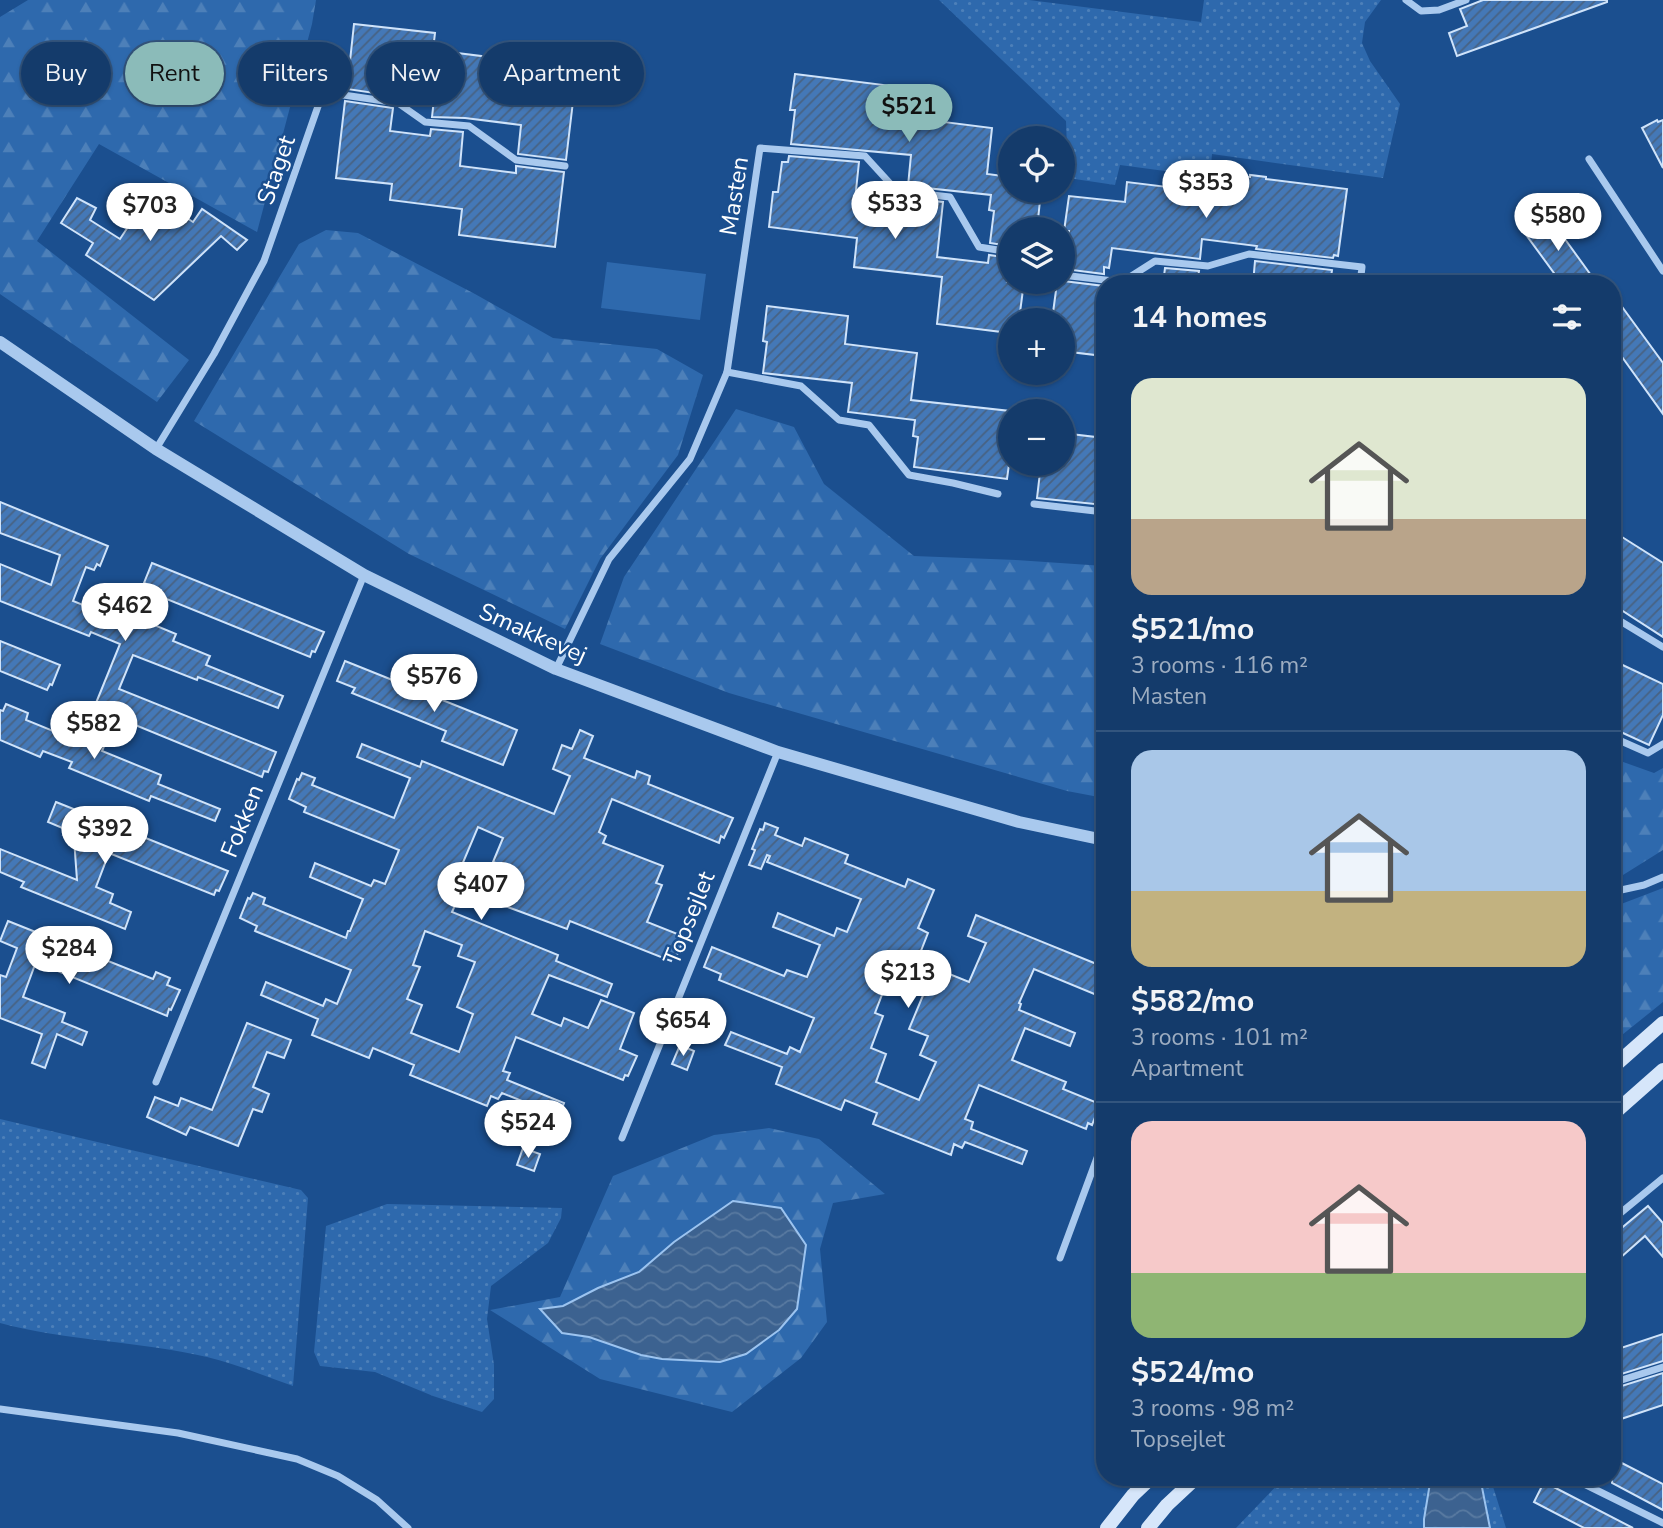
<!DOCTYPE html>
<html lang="en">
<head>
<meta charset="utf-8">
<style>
	:root { --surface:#143b6b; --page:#1d4271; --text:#f1f3f6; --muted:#9dadc1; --line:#33557e; --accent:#8bbbb9 }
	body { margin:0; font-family:"Nunito Sans",sans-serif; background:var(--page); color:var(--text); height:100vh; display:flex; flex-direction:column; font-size:26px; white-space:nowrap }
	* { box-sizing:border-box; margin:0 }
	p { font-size:23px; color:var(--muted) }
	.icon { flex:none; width:38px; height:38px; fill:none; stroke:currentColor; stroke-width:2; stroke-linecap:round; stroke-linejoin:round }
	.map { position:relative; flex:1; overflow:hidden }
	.sheet { position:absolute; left:1096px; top:275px; width:525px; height:1211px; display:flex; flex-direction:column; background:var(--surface); border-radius:28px; box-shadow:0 2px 5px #0004,0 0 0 2px var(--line) }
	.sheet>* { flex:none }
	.banner { position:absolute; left:21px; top:42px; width:665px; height:63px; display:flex; gap:14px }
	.controls { position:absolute; left:998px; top:126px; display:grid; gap:14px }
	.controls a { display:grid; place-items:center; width:77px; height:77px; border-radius:50%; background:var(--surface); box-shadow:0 2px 5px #0004,0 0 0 2px var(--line); font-size:35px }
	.price { position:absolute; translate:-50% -60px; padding:0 16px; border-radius:24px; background:#fff; color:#222; font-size:23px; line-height:46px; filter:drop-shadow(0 2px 4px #0008) }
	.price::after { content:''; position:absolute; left:50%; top:42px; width:21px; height:16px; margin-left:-10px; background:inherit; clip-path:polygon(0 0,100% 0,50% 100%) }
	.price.on { background:var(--accent); color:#111 }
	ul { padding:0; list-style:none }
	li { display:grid; align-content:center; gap:14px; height:371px; padding:0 35px }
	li+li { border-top:2px solid var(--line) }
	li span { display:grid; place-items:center; height:217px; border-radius:21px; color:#555 }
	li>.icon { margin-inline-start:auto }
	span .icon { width:126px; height:126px; fill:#fffc; stroke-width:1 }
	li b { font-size:30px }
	h2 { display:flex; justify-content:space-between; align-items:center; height:84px; padding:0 35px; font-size:30px }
	.pill { padding:0 24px; border-radius:32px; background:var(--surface); box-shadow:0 2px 5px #0004,0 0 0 2px var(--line); font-size:24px; line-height:63px }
	.pill.on { background:var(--accent); color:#111 }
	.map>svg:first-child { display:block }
	.grass { fill:url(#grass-dots) }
	.forest { fill:url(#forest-firs); fill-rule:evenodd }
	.park { fill:#2e69ad }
	.water { fill:url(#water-waves); stroke:#9cc4f0; stroke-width:2 }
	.building { fill:url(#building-hatch); stroke:#cfe3fa; stroke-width:2; fill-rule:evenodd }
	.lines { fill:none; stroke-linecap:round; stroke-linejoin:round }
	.minor { stroke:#a9c9ee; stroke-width:7 }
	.tertiary { stroke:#a9c9ee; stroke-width:12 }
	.secondary { stroke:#d6e6fa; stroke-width:14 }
	.labels { text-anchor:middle; stroke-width:5; stroke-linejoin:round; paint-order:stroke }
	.street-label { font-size:24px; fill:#fff; stroke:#1b4f8f }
</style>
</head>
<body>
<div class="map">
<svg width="1663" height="1528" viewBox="0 0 1663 1528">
	<defs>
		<pattern id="grass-dots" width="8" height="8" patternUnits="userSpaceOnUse" patternTransform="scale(1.75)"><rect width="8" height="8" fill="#2e69ad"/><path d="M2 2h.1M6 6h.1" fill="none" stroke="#4d80b9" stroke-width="1.8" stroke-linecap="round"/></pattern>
		<pattern id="forest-firs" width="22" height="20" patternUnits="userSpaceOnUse" patternTransform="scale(1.75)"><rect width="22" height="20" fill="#2e69ad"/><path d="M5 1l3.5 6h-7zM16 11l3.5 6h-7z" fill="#4d80b9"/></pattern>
		<pattern id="water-waves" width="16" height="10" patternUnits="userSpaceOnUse" patternTransform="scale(1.75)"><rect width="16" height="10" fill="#3c6290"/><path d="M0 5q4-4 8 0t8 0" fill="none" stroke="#597aa1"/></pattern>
		<pattern id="building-hatch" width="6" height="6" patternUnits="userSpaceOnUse" patternTransform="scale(1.75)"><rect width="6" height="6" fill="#4478b7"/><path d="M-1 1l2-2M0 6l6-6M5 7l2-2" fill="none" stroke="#486282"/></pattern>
	</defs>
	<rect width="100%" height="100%" fill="#1b4f8f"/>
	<g class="grass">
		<polygon points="939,0 1029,0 1201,22 1204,0 1381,0 1365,22 1362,43 1370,61 1400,104 1383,178 1212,154 1210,177 1120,165 1115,185 1068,178 1066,121"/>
		<path d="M0,1119L301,1190L308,1198L293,1386C265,1376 236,1364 207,1357C139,1341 67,1341 0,1323Z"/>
		<polygon points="387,1204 562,1208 561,1218 548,1243 491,1286 487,1319 494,1365 494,1399 482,1412 433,1396 375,1372 320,1366 314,1352 326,1226"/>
		<polygon points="1285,1477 1431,1477 1424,1519 1424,1528 1236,1528"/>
		<polygon points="1480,1477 1490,1477 1506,1528 1490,1528"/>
	</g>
	<g class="forest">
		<polygon points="28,0 316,0 312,24 257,232 99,144 37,241 189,360 157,402 0,294 0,17"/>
		<polygon points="326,230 358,233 475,294 553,338 657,349 703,375 678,455 600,559 565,629 409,554 194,421 299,244"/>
		<polygon points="736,409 794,427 824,484 914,556 1016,560 1104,566 1104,798 1067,791 729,693 600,644 624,577"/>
		<polygon points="1612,758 1654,773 1663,768 1663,850 1623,875 1612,875"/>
		<polygon points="1663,888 1663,1002 1612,1043 1612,906 1616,906"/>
		<path d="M769,1128L819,1139L885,1194L833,1203L820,1249L827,1322L801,1358L732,1412L600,1379L490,1310L560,1297L613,1176L714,1135ZM674,1242L662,1359L641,1355L589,1337L562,1333L541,1309L563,1306L598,1288L639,1272Z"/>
	</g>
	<polygon class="park" points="607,262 706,274 700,320 601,308"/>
	<g class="water">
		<polygon points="733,1201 781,1208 806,1245 797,1309 779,1330 746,1354 720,1362 662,1359 641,1355 589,1337 562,1333 540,1309 563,1306 598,1288 639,1272 674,1242"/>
		<polygon points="1431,1477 1480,1477 1490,1528 1424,1528 1424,1519"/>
	</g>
	<g class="building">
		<polygon points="1483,0 1607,0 1607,2 1457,56 1449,33 1467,26 1460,9"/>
		<polygon points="354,24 435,33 433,50 521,61 518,87 574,93 566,160 518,154 521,125 465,118 432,117 434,99 395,94 394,96 347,89"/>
		<polygon points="795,74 908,88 904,117 992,128 987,174 1010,177 1010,191 1041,191 1037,229 1010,229 1010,246 990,243 994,211 989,210 991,195 908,186 911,155 791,144 795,110 790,110"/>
		<polygon points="345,101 393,108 390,131 430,136 431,129 463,132 460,166 516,173 516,166 564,172 555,247 459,235 462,209 390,200 392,184 336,178"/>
		<polygon points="1657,120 1658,122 1663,120 1663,168 1642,128"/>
		<polygon points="789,156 859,162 855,200 905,206 906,198 943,202 937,257 988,263 989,255 1010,258 1007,282 1024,282 1019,320 1010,320 1010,333 937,324 942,277 854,267 857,238 769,227 773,192 778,192 782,162 788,162"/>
		<polygon points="1218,174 1250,177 1250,175 1266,177 1266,179 1347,189 1338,256 1334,255 1333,258 1256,249 1257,246 1202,239 1200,259 1112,248 1109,268 1104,267 1104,274 1064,269 1069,231 1064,231 1069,196 1125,202 1127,182 1216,193"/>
		<polygon points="150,194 193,222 202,209 247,240 237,250 221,236 154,300 86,255 93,243 61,223 77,198 96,208 90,220 120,239"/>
		<polygon points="1549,217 1593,278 1584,284 1562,284 1524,232 1538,222 1540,224"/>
		<polygon points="1255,261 1332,270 1330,284 1253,284"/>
		<polygon points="1165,268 1199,271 1197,284 1163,284"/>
		<polygon points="1063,281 1104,286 1104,356 1062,351 1062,320 1052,320 1057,283 1062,283"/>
		<polygon points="1612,293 1663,363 1663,414 1612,343"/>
		<polygon points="767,306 848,316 845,344 917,353 911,400 1010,411 1010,457 1007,479 914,467 918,437 913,436 915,420 848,412 852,383 763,373 767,342 763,341"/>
		<polygon points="1062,433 1104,438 1104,505 1037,498 1041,464 1062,464"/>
		<polygon points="0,502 108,546 100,566 97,564 94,570 86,567 73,601 137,627 140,619 176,634 173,641 210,656 206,665 283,696 278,708 198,677 197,680 133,655 119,689 276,752 268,772 264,771 262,777 101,711 104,706 96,703 120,644 91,632 89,636 0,601 0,564 51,585 60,555 0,533"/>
		<polygon points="1622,537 1663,563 1663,637 1612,604 1612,538 1618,543"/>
		<polygon points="152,563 324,632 315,652 312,651 310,657 159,596 161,590 144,583"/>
		<polygon points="0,641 60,665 52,685 50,684 47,690 0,671"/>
		<polygon points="1612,660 1663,684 1663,715 1649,745 1612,728"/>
		<polygon points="345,661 517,730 503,765 442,741 446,731 352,693 355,688 337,681"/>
		<polygon points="6,704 28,713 26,720 75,740 77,733 105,744 102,751 161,775 158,784 220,809 215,821 151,796 149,801 69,768 72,762 43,751 40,757 0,740 0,710 3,711"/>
		<path d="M580,730L593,736L584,758L635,778L637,771L650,776L648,784L733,818L724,838L721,836L719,843L612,799L599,832L606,836L603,843L663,866L656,883L662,885L647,922L685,937L676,957L673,956L671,961L570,921L567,929L505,906L511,890L505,888L512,869L493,862L503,838L478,827L456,879L465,883L452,912L558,955L556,961L612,984L607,997L549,975L532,1014L561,1026L564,1018L588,1028L601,1000L634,1013L620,1049L637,1056L628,1076L625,1075L623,1080L516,1037L503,1071L510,1073L507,1080L564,1103L559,1116L502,1093L498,1099L491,1096L487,1106L410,1075L414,1065L373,1048L369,1058L312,1035L318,1019L261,995L266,982L323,1006L326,999L337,1004L351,970L255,931L257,926L240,918L248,898L250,899L253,893L265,898L263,904L346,938L348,931H350L363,899L310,877L315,863L371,886L374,880L385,884L399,850L304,812L306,807L289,799L297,779L299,780L302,773L315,778L312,785L394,818L410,778L357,757L362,744L420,767L422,761L554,814L570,776L553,769L562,745L572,749ZM425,931L462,945L458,956L475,962L457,1007L473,1014L459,1052L411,1033L422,1005L407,999L420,967L413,965Z"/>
		<polygon points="56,802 228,871 219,891 216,890 214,895 109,853 96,887 113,894 110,903 131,912 125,929 21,887 24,882 0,872 0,849 77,880 74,839 63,835 65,829 48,822"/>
		<path d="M765,823L778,828L775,835L802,846L805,838L848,855L845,863L905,887L908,879L934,890L918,928L928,933L917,961L969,982L986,943L968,936L976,915L1104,967V998L1034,969L1019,1003L1021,1004L1019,1010L1075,1033L1070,1046L1025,1028L1012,1060L1066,1082L1063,1089L1100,1104L1092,1125L1088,1123L1086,1129L979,1085L965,1119L973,1122L971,1129L1027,1151L1022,1164L965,1142L962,1148L954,1144L951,1155L873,1124L877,1113L845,1100L841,1110L776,1084L782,1067L725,1045L731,1032L787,1054L790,1047L800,1052L814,1018L719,980L721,974L704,967L712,947L784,976L787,970L807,977L820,945L773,927L778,913L834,936L837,928L847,932L861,899L767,862L770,856L767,855L761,869L749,865L755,850L752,849L760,829L763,830ZM888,979L924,993L909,1029L928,1036L920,1055L936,1062L919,1100L876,1082L886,1054L871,1048L883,1016L875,1013Z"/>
		<polygon points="8,921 153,979 156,972 170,978 167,985 180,990 171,1010 169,1009 167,1016 36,962 23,997 65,1013 62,1022 87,1032 82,1045 57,1034 45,1068 32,1063 42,1034 0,1018 0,975 6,977 17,948 0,941"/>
		<polygon points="247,1023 291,1040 284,1058 267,1052 253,1087 269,1094 262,1112 253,1109 238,1146 190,1127 186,1135 147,1117 155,1097 178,1106 181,1098 212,1110"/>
		<polygon points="680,1045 694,1051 687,1070 672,1064"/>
		<polygon points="523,1148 540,1154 534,1171 517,1165"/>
		<polygon points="1648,1206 1663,1223 1663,1257 1645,1236 1612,1265 1612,1236"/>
		<polygon points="1663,1334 1663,1361 1612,1377 1612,1351"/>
		<polygon points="1663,1373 1663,1405 1612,1422 1612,1389"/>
		<polygon points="1612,1458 1663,1484 1663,1510 1612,1483"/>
		<polygon points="1544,1482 1633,1528 1584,1528 1534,1502"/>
	</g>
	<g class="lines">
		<g class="minor">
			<polyline points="1406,0 1421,11 1439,10 1466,0"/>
			<polyline points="1589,159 1663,271"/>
			<polyline points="1062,275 1122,282 1155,261 1208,266 1249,254 1362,267 1360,284"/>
			<polyline points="727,372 801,386 839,420 869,425 909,475 953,483 998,494"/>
			<polyline points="156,449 214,354 264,261 323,92 398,103 425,122 469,126 516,160 565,166"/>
			<polyline points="1034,504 1104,512"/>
			<polyline points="1612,616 1663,647"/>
			<polyline points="556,669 609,559 690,459 727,372 760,148 865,156 897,191 950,197 979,247 1010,252"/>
			<polyline points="1612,737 1648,753 1663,744"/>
			<polyline points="1612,892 1644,885 1663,877"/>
			<polyline points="156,1082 364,575"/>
			<polyline points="622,1138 778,752"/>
			<polyline points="1612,1220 1663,1178"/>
			<polyline points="1060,1258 1104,1139"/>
			<polyline points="1612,1383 1663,1367"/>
			<polyline points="0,1409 178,1433 297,1459 338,1476 377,1500 408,1528"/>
			<polyline points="1570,1477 1663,1523"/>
		</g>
		<polyline class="tertiary" points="0,342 156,449 364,575 556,669 778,752 1019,822 1104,840"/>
		<g class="secondary">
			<polyline points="1612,1068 1663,1023"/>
			<polyline points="1612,1115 1663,1070"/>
			<polyline points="1107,1528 1133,1495 1152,1477"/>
			<polyline points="1148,1528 1167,1505 1197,1477"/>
		</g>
	</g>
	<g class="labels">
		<g class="street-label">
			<text transform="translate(276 170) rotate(-71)" y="8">Staget</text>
			<text transform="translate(734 196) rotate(-81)" y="8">Masten</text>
			<text transform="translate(533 633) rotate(24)" y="8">Smakkevej</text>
			<text transform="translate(242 821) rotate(-68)" y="8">Fokken</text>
			<text transform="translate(689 918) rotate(-68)" y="8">Topsejlet</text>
		</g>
	</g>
</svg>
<div class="controls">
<a><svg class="icon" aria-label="locate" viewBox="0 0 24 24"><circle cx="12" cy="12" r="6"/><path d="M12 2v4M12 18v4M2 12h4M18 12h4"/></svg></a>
<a><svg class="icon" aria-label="layers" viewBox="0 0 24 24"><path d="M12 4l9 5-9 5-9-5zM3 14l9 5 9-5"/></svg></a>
<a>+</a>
<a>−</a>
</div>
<b class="price on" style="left:909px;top:144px">$521</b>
<b class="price" style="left:1206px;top:220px">$353</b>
<b class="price" style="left:895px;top:241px">$533</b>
<b class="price" style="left:150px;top:243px">$703</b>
<b class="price" style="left:1558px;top:253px">$580</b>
<b class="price" style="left:125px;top:643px">$462</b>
<b class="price" style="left:434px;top:714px">$576</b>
<b class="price" style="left:94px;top:761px">$582</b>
<b class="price" style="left:105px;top:866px">$392</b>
<b class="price" style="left:481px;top:922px">$407</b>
<b class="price" style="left:69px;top:986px">$284</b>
<b class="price" style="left:908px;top:1010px">$213</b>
<b class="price" style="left:683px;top:1058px">$654</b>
<b class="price" style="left:528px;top:1160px">$524</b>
<div class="banner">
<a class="pill">Buy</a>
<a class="pill on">Rent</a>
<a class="pill">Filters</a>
<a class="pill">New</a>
<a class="pill">Apartment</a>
</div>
<section class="sheet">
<h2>14 homes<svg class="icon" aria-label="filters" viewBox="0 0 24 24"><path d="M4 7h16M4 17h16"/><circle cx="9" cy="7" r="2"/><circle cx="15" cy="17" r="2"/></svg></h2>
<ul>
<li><span style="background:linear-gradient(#dfe7d0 65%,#b9a48a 0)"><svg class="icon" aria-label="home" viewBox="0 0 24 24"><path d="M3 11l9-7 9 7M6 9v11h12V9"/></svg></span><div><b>$521/mo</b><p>3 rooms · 116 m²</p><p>Masten</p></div></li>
<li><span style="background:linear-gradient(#a9c7e8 65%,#c2b280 0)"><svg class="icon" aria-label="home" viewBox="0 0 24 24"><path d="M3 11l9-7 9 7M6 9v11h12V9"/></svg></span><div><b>$582/mo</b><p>3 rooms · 101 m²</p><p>Apartment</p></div></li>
<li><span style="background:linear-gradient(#f6c9c9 70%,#8fb573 0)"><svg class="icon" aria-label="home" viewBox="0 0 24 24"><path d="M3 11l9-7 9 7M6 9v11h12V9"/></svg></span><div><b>$524/mo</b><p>3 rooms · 98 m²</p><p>Topsejlet</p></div></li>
</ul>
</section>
</div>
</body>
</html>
